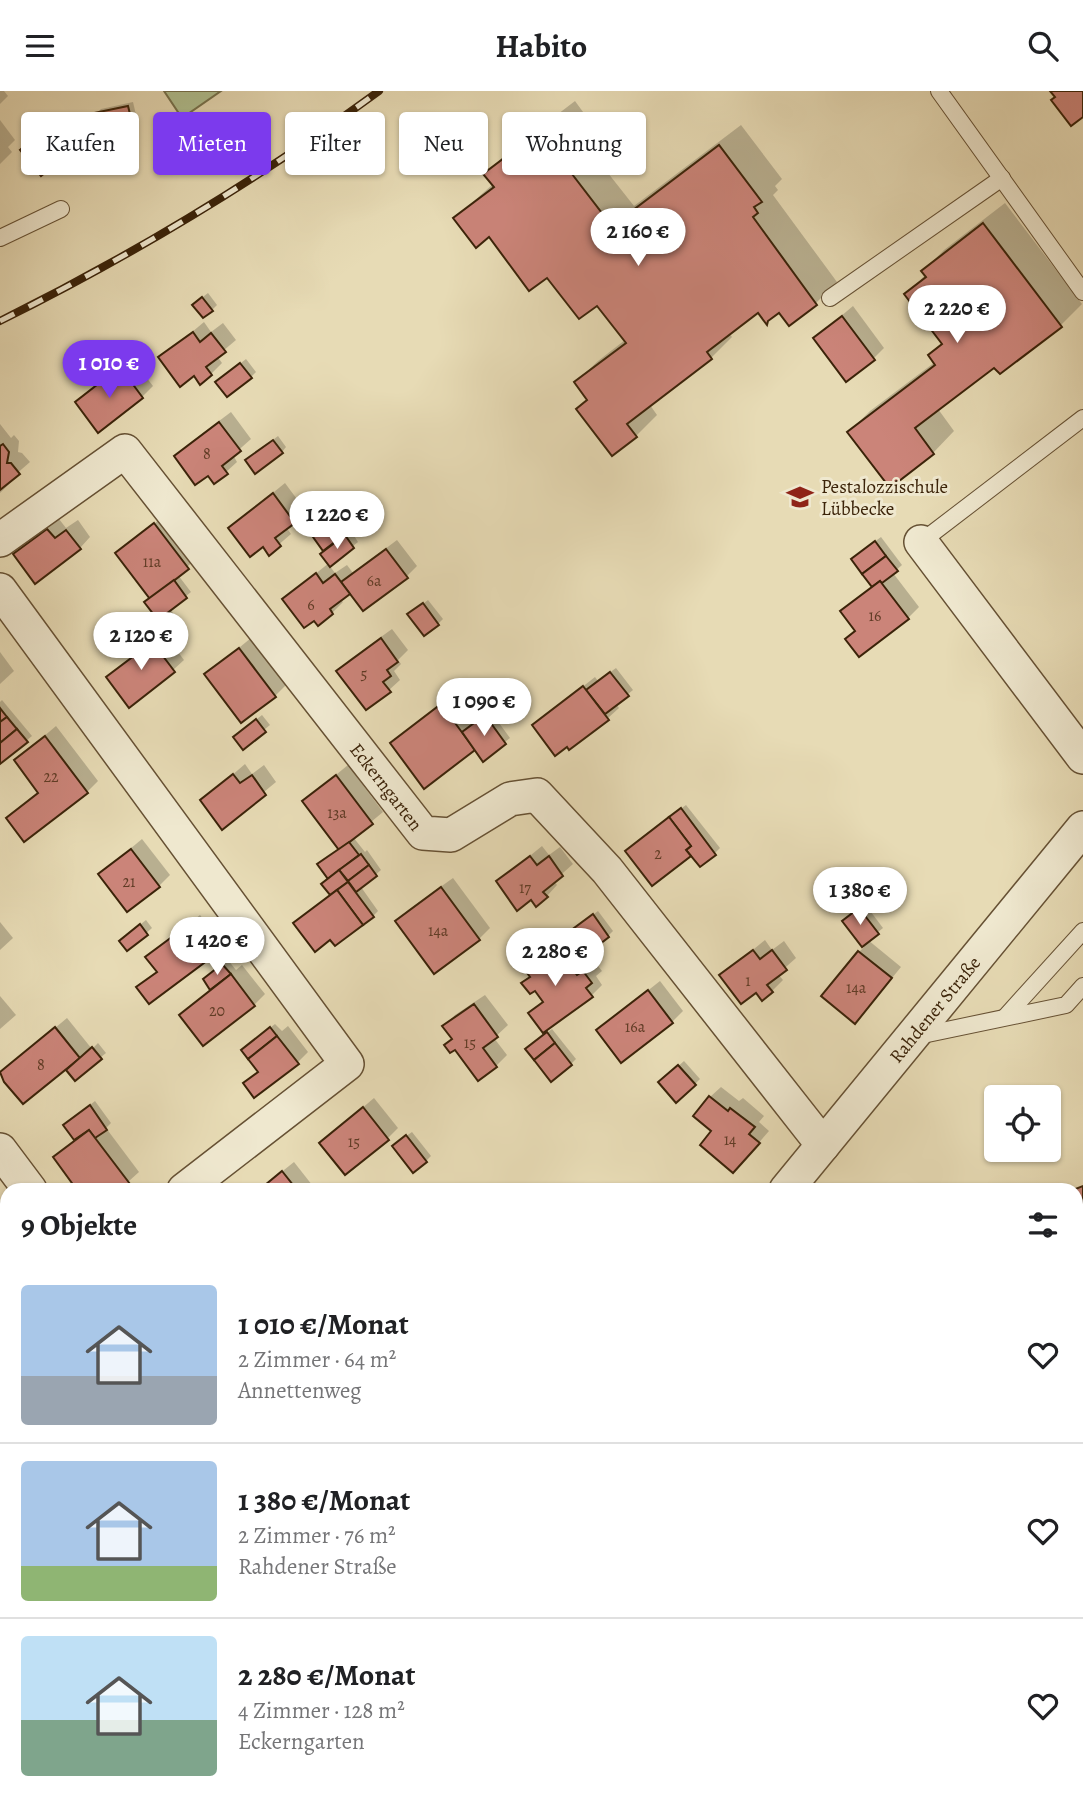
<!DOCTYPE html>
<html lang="de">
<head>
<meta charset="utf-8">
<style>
	:root { --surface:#fff; --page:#f6f6f6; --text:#202124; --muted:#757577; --line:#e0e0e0; --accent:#7c3aed }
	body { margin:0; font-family:Alegreya,serif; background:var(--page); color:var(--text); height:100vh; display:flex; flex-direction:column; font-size:26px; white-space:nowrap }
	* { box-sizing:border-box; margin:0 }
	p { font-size:23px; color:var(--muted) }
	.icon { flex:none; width:38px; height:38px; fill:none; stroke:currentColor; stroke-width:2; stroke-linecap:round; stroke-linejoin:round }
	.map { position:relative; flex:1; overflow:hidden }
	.panel { position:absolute; left:0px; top:1092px; width:1083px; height:623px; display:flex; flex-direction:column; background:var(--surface); border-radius:21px 21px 0 0; box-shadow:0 2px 5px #0004 }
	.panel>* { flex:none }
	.banner { position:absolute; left:21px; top:21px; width:700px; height:63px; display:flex; gap:14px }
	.tools { position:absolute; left:984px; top:994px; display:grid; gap:14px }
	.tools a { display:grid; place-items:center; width:77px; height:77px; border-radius:7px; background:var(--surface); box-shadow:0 2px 5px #0004; font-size:35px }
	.price { position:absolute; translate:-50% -60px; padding:0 16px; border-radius:24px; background:#fff; color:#222; font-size:23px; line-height:46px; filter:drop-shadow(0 2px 4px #0008) }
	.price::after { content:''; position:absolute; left:50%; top:42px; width:21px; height:16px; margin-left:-10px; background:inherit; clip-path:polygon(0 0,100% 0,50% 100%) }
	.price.on { background:var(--accent); color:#fff }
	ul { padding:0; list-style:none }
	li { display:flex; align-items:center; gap:21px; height:175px; padding:0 21px }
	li+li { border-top:2px solid var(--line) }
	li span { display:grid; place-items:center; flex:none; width:196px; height:140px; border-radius:7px; color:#555 }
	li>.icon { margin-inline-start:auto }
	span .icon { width:84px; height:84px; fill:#fffc; stroke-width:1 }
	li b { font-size:30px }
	h2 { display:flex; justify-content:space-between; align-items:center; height:84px; padding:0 21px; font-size:30px }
	.chip { padding:0 24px; border-radius:7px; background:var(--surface); box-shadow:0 2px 5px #0004; font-size:24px; line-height:63px }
	.chip.on { background:var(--accent); color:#fff }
	header { display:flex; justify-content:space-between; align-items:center; height:91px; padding:0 21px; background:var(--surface); font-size:32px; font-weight:700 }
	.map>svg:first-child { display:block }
	.green { fill:#b1c191; stroke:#76724d; stroke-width:2 }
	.shadow { fill:#0003 }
	.building { fill:#cb8479; stroke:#3b2309; stroke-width:2 }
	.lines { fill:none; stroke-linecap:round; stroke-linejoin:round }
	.lane-casing { stroke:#665134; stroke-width:18 }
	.street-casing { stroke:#665134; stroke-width:36 }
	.lane { stroke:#efe8cf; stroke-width:16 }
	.street { stroke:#efe8cf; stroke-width:33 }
	.rail-casing { stroke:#3b2309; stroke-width:8 }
	.rail { stroke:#efe8cf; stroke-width:5; stroke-dasharray:16; stroke-linecap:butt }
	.labels { text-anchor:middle; stroke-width:6; stroke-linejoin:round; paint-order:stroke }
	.number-label { font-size:16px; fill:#5f3b25 }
	.poi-label { font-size:19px; fill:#3b2309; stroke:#efe8cf; text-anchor:start }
	.street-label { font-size:19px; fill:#3b2309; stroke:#efe8cf }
</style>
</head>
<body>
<header><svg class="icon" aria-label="menu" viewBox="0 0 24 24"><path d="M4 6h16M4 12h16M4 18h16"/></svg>Habito<svg class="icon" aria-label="search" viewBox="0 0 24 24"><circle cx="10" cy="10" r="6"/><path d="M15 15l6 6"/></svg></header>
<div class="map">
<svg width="1083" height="1715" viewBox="0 0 1083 1715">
	<rect width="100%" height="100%" fill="#e7dbb5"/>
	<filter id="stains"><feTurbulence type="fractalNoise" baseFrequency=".00286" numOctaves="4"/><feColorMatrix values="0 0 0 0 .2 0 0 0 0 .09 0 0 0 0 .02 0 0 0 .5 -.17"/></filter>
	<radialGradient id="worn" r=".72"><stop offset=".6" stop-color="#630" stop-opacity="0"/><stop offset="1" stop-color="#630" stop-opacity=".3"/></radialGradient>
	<polygon class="green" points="164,0 221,0 182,27"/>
	<g class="shadow">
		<polygon points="0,0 4,0 8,5 0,13"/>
		<polygon points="575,10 605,51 593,63 634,115 741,34 782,88 775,95 778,99 773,104 837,191 816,212 779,219 758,219 729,242 732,246 711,267 650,314 657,324 636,345 589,308 576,291 598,270 625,249 597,212 548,184 489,144 455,127 493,93 485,83 507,62"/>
		<polygon points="133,11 137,28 132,33 96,23 101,18"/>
		<polygon points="64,24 83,48 78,52 27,54"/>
		<polygon points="0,29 15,49 8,56 12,61 0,73"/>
		<polygon points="1005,112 1082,213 1061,234 1000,281 995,274 938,318 954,340 933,362 890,394 849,341 870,320 935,271 930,264 943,251 907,203 926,183 923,180 944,159"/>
		<polygon points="208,202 217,214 212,219 199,209"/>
		<polygon points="853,215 884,257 874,267 815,247"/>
		<polygon points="204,231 211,241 223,232 236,249 217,265 222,272 211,283 194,283 161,267"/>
		<polygon points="131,267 153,295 142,306 77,311"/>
		<polygon points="246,268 256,281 251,286 223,286"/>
		<polygon points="231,321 251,348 233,364 237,371 226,381 208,382 176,365 187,354"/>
		<polygon points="0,333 11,347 14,344 19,350 18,361 22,362 30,371 7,391 9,393 0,402"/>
		<polygon points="278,345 286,356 282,361 252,365"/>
		<polygon points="285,392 305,419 286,436 291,443 269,462 263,454 230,437"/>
		<polygon points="337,418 358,451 329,474 335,482 347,474 353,482 397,449 417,475 406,486 350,500 340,508 343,511 332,522 284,508 329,472 325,460 310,439"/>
		<polygon points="166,423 198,466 178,484 191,501 170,518 187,541 172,553 184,569 173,579 108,586 140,560 133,550 160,529 147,511 151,507 118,462"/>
		<polygon points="59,428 66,437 78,429 90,446 80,457 15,464"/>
		<polygon points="881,446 902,474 893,482 919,516 908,527 842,521 873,495 858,463"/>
		<polygon points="428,509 443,528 438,533 415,519"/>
		<polygon points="392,538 408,559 398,569 401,573 394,580 400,589 389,599 339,580 349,569"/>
		<polygon points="251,547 286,594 275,605 207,583"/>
		<polygon points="0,561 14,580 0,593"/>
		<polygon points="616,577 633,599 616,613 619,617 608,627 570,657 534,634 595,586 598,590"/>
		<polygon points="453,603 475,633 491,621 510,647 483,668 475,657 392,652"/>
		<polygon points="2,609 32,645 0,671 0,611"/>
		<polygon points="262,624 270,634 243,656 240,641"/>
		<polygon points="56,635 98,690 87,701 8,727 39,700 16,669"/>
		<polygon points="245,673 252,683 264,674 276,691 222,736 202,710"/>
		<polygon points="348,674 383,721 353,746 365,761 367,759 381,779 361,796 378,820 373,825 331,847 295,832 331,802 330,787 340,758 304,710"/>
		<polygon points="686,714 720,757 715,762 627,760 638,749"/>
		<polygon points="142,748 170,784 159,795 100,783"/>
		<polygon points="542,755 549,764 560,756 573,773 554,790 557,794 547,805 532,807 498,791"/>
		<polygon points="453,787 490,837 479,848 435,880 398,830 408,819"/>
		<polygon points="865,813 883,837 868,849 901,876 865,920 859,861 864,856 844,830"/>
		<polygon points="598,820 613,840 608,845 578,835"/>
		<polygon points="200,824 212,840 217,841 222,847 222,853 211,864 139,896 158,879 148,866"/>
		<polygon points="146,829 152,837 128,858 126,845"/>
		<polygon points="0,831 13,847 0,859"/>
		<polygon points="565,843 589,875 594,870 602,880 596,885 602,894 592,904 531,922 544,909 524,875 535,864"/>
		<polygon points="765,849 772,859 784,850 796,867 778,883 783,889 772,900 756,900 721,885"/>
		<polygon points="228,869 236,879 242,874 265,903 254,914 181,924 211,898 210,884"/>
		<polygon points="660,890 683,920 672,931 598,939"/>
		<polygon points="485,904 508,934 494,947 507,964 496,975 453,947 444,935 455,924"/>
		<polygon points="0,905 16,924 0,938"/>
		<polygon points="67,927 92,958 98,952 106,962 101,966 75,987 72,971 1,982"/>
		<polygon points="275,933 282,940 288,935 308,961 298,971 245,992 259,979 248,954"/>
		<polygon points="552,938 576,968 571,973 532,953"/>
		<polygon points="684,970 700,988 695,993 665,987"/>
		<polygon points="721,996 739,1010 743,1007 764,1025 759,1031 769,1040 744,1069 714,1040 710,1006"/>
		<polygon points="374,1007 398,1037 388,1047 321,1052"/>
		<polygon points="95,1010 111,1032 106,1037 139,1081 119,1099 79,1099 55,1066 76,1048 65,1034"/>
		<polygon points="412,1041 431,1065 426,1070 399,1050"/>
		<polygon points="294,1071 316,1099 259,1099"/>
		<polygon points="7,1106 7,1194 0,1199 0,1111"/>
		<polygon points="0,1428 7,1436 7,1624 0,1615"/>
		<polygon points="132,1708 168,1708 173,1715 124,1715"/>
	</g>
	<g class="building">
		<polygon points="1050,0 1083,0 1083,26 1071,35 1051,9 1055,6"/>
		<polygon points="128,15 133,35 98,42 94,22"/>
		<polygon points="58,27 80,54 64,66 43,40"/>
		<polygon points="553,30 585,73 572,83 612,135 719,54 762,111 754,116 758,122 753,126 817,214 789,235 779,222 768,230 767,234 758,222 707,261 712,268 627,333 637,346 612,365 576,318 587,309 574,291 626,252 597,215 579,228 547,187 529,200 489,146 476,157 453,127 494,96 483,83"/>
		<polygon points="43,40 64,66 41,85 20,59"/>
		<polygon points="983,132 1062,236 1000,283 994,277 915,337 934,363 890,397 847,341 935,274 928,264 942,253 904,203 926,186 921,180"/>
		<polygon points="202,206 213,220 203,227 192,214"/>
		<polygon points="842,225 875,269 846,291 813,247"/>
		<polygon points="193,241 200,251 211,242 226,261 206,276 212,284 200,294 194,285 180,296 158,266"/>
		<polygon points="240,272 252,287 227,306 215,291"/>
		<polygon points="120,276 143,307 98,342 75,311"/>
		<polygon points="219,331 241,360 222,375 228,383 214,393 208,385 195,394 174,365"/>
		<polygon points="273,349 283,362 255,383 245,369"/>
		<polygon points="3,353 9,361 7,372 11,372 20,383 0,399 0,355"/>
		<polygon points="273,402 295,432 275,447 281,455 269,465 263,456 250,466 228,437"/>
		<polygon points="331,422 347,443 340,447 325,426"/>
		<polygon points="325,426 340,447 323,460 308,439"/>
		<polygon points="154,432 189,478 150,508 115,462"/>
		<polygon points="47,438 55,447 66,439 81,458 35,493 13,463"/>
		<polygon points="345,444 354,457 330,476 320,463"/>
		<polygon points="875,450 886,465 862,483 851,468"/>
		<polygon points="386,458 408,487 363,520 341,491"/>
		<polygon points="886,465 898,480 882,492 880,490 872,496 862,483"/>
		<polygon points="316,482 323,492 335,483 350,503 330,518 333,523 318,535 314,530 304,537 282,508"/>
		<polygon points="174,489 187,507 158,529 144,511"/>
		<polygon points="880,490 909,528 859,566 845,548 855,540 840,520"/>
		<polygon points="423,512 439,534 424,545 407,523"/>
		<polygon points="166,524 183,547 162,563 144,540"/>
		<polygon points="144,540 175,581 129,617 106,586 139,561 131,550"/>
		<polygon points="381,547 398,571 387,579 391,585 383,591 391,601 366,619 336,580"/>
		<polygon points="239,557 276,606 241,632 204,583"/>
		<polygon points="610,581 629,605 605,623 586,599"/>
		<polygon points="583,595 609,629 569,659 567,656 555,665 532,634"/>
		<polygon points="441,613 475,659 424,698 390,652"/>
		<polygon points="0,617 7,626 0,631"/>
		<polygon points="485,624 506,653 483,671 462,641"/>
		<polygon points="7,626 17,638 0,652 0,631"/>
		<polygon points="256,628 266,641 243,659 233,646"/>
		<polygon points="17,638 28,651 0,673 0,652"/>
		<polygon points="45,645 88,702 24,751 6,727 38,702 14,669"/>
		<polygon points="233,683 240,692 252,684 266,704 222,739 200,709"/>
		<polygon points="336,684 373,733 339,759 302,710"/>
		<polygon points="681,717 716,764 700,776 686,759 691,755 669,726"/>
		<polygon points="669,726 691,755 686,759 691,765 652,795 625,760"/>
		<polygon points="349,751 359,764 328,788 317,773"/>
		<polygon points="131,758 160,796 127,821 98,783"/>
		<polygon points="361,763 369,774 348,790 339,779"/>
		<polygon points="530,765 537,774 549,765 563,785 543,801 548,806 536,816 531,809 517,820 496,790"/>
		<polygon points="369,774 377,785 356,801 348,790"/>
		<polygon points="339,779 348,791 330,804 321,793"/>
		<polygon points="348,791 374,826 363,834 337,799"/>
		<polygon points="441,796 480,849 434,883 395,830"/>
		<polygon points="337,799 363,834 335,855 330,849 315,861 293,832"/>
		<polygon points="859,817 879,843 862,856 842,830"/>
		<polygon points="593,823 609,846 587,863 570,840"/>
		<polygon points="140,833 148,844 127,860 119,850"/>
		<polygon points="188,834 201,850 206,851 211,858 212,866 149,913 136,896 157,881 145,866"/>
		<polygon points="553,853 577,884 583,880 592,892 586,897 593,906 543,942 528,922 543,911 535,900 530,903 521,892 530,886 522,875"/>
		<polygon points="753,859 760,868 772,859 787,879 767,894 773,901 762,910 756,902 741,913 719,884"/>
		<polygon points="858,860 892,887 855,933 821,905"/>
		<polygon points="222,873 231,883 210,899 203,888"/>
		<polygon points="231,883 255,915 203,955 179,924"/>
		<polygon points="648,899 673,932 621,972 596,939"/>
		<polygon points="474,913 498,946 483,957 497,976 478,990 455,959 450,962 444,954 452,948 442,935"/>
		<polygon points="55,936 80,967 23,1013 4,991 0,981"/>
		<polygon points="270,936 277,945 248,968 241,959"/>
		<polygon points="547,941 555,952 534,969 525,958"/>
		<polygon points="277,945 299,973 254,1007 243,992 258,981 248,968"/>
		<polygon points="555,952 572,974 551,991 534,969"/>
		<polygon points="92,956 102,968 75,990 66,979"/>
		<polygon points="678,974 696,994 676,1012 658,991"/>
		<polygon points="709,1005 728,1020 730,1017 755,1036 749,1043 760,1052 733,1082 700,1054 711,1040 693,1025"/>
		<polygon points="90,1014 107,1039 95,1047 89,1039 74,1049 63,1034"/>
		<polygon points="363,1016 389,1049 345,1084 319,1052"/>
		<polygon points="89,1039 130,1093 122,1099 77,1099 53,1066"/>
		<polygon points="406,1044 427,1071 413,1082 392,1055"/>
		<polygon points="282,1080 297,1099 259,1099"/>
		<polygon points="1083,1095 1083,1129 1076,1109 1076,1099 1073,1099"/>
		<polygon points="0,1122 7,1131 7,1196 0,1201"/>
		<polygon points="1083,1438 1083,1562 1080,1554 1076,1556 1076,1440"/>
		<polygon points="0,1464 7,1473 7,1627 0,1618"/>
		<polygon points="1083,1626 1083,1715 923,1715 921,1709 924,1708 1076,1708 1076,1628"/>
		<polygon points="131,1708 159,1708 164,1715 122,1715"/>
		<polygon points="436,1708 646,1708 640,1715 436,1715"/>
	</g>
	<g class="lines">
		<g class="lane-casing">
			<g id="lane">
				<polyline points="939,0 1083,201"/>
				<polyline points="0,147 61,118"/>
				<polyline points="830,207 1002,87"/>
				<polyline points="921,451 1083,327"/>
				<polyline points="1006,925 1083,840"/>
				<polyline points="918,945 1066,914 1083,895"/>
			</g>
		</g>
		<g class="street-casing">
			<g id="street">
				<path id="s1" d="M0,449L125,360L423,742L451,744L510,708L537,704L607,779L823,1054"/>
				<polyline points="921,451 1083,666"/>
				<polyline points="0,499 347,973 184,1099"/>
				<polyline points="0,1059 30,1099"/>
				<path id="s2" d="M786,1099L1083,737"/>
				<polyline points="0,1244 7,1238"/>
				<polyline points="257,1715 264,1708"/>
				<polyline points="297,1715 302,1708"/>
			</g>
		</g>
		<use href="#lane" class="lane"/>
		<use href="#street" class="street"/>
		<g class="rail-casing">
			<path id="rail" d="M0,230C133,164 259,88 379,0"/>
		</g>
		<use href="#rail" class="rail"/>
	</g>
	<defs>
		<g id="school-bare" transform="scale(2.1)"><path d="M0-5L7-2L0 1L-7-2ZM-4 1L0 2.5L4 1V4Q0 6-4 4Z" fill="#8f2418" stroke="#efe8cf" stroke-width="2.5" paint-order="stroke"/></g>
	</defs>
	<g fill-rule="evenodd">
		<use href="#school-bare" x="800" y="406"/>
	</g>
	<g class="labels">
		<g class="number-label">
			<text x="207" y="368">8</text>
			<text x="152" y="476">11a</text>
			<text x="374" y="495">6a</text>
			<text x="311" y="519">6</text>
			<text x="875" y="530">16</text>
			<text x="364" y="588">5</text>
			<text x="51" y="691">22</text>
			<text x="337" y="727">13a</text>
			<text x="658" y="768">2</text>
			<text x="129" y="796">21</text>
			<text x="525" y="802">17</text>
			<text x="438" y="845">14a</text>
			<text x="748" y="895">1</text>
			<text x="856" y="902">14a</text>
			<text x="217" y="925">20</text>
			<text x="635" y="941">16a</text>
			<text x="470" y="957">15</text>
			<text x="41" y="979">8</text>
			<text x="730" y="1054">14</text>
			<text x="354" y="1056">15</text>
		</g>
		<g class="poi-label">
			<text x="821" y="402">Pestalozzischule<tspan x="821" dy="22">Lübbecke</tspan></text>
		</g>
		<g class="street-label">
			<text dy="7" stroke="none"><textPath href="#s1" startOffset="579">Eckerngarten</textPath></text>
			<text dy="7" stroke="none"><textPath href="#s2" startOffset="234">Rahdener Straße</textPath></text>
		</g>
	</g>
	<rect width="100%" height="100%" filter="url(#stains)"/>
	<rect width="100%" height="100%" fill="url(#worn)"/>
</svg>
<div class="tools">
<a><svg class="icon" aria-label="locate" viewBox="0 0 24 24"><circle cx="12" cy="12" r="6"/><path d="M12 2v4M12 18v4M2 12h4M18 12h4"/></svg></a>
</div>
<b class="price" style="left:638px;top:177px">2 160 €</b>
<b class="price" style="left:957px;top:254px">2 220 €</b>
<b class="price on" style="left:109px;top:309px">1 010 €</b>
<b class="price" style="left:337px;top:460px">1 220 €</b>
<b class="price" style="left:141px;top:581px">2 120 €</b>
<b class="price" style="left:484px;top:647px">1 090 €</b>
<b class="price" style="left:860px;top:836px">1 380 €</b>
<b class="price" style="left:217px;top:886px">1 420 €</b>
<b class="price" style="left:555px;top:897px">2 280 €</b>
<div class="banner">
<a class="chip">Kaufen</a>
<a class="chip on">Mieten</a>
<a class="chip">Filter</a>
<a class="chip">Neu</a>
<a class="chip">Wohnung</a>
</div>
<section class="panel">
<h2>9 Objekte<svg class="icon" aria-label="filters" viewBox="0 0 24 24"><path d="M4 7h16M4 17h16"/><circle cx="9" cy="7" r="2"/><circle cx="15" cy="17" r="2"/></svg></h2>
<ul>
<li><span style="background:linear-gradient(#a9c7e8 65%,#9aa5b1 0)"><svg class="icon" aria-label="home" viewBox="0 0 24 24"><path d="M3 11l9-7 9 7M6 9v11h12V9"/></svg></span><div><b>1 010 €/Monat</b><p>2 Zimmer · 64 m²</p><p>Annettenweg</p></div><svg class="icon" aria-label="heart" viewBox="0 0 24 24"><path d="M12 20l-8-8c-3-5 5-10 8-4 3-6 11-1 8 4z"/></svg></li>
<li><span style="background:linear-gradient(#a9c7e8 75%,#8fb573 0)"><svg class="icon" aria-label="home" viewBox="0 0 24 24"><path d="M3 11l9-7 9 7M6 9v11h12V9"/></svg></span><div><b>1 380 €/Monat</b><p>2 Zimmer · 76 m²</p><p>Rahdener Straße</p></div><svg class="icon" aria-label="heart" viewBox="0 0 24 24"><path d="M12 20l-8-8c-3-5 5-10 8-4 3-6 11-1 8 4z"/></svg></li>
<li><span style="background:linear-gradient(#bfe0f5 60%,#7fa58c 0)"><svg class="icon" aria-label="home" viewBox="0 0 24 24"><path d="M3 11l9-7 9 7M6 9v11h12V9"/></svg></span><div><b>2 280 €/Monat</b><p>4 Zimmer · 128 m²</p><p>Eckerngarten</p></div><svg class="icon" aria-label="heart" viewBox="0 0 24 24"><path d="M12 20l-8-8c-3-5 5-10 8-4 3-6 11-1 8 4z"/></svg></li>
</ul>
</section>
</div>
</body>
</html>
